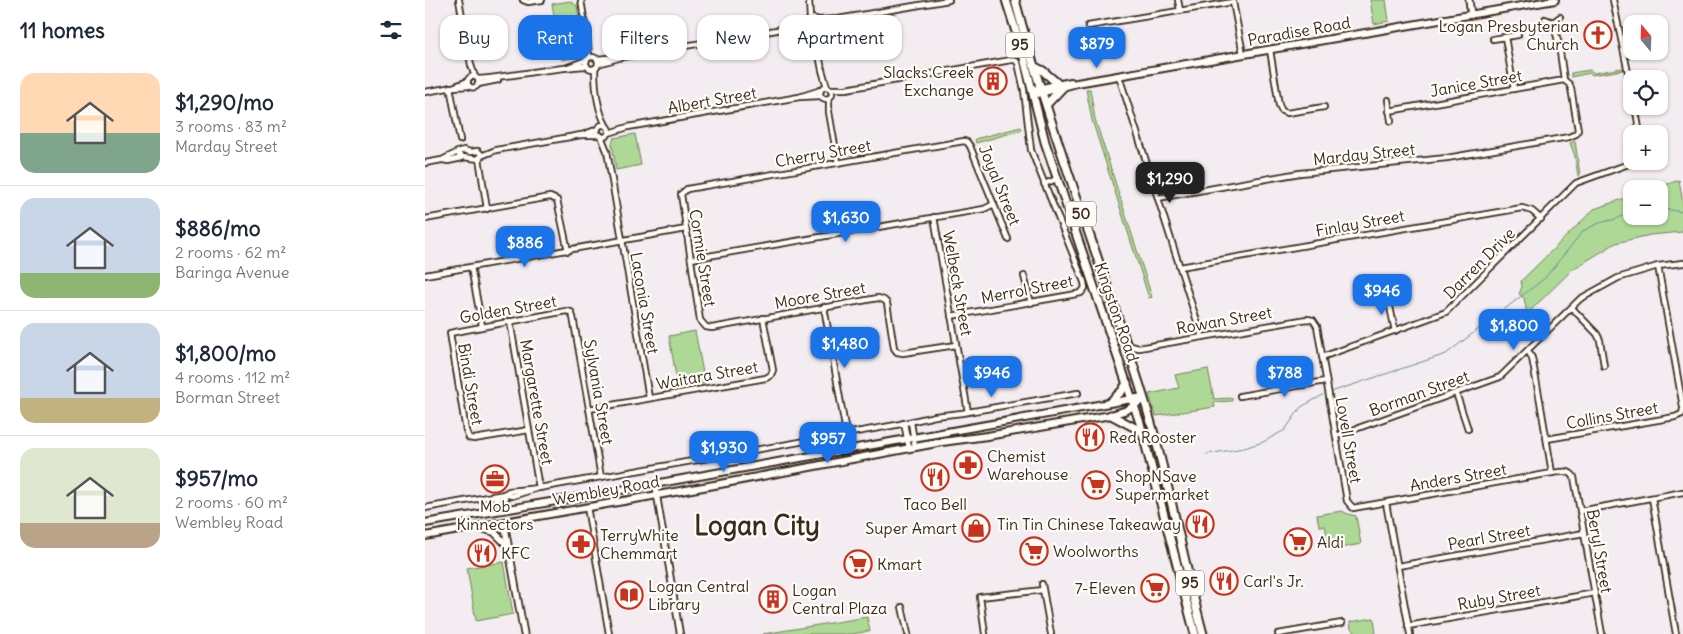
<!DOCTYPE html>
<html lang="en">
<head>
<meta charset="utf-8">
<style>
	:root { --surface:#fff; --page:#f6f6f7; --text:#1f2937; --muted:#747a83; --line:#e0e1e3; --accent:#1a73e8 }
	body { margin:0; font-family:Delius,sans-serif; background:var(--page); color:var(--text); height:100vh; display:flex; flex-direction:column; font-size:19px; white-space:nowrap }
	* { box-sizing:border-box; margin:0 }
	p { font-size:16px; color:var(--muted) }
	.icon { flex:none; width:28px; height:28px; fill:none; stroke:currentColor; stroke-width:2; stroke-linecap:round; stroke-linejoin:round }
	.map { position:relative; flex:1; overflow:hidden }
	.drawer { display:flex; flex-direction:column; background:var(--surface); width:425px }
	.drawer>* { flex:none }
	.banner { position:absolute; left:15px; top:15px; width:475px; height:45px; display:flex; gap:10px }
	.needle { width:32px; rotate:341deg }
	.buttons { position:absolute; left:1198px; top:15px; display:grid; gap:10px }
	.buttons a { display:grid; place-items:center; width:45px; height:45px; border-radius:10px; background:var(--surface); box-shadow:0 1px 4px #0004; font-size:25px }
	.price { position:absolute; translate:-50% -42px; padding:0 11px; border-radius:10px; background:var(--accent); color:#fff; font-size:16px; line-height:32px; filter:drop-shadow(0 1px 2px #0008) }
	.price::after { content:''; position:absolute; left:50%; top:30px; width:15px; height:11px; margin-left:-8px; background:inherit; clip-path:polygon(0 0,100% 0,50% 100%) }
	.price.active { background:#222; color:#fff }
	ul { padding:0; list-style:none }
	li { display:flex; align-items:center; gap:15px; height:125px; padding:0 20px }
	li+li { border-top:1px solid var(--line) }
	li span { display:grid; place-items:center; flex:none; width:140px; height:100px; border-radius:15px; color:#555 }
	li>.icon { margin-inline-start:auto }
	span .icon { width:60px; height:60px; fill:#fffc; stroke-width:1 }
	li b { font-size:21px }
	h2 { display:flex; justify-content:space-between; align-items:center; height:60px; padding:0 20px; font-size:21px }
	.pill { padding:0 18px; border-radius:15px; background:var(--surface); box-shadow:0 1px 4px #0004; font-size:18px; line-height:45px }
	.pill.active { background:var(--accent); color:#fff }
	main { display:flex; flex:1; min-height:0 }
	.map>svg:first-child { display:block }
	.green { fill:#aed895; stroke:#74815a }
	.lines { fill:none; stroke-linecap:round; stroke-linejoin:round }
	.stream { stroke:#679092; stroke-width:1 }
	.minor-casing { stroke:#3b2a1e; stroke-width:8 }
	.tertiary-casing { stroke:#3b2a1e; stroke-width:9 }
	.secondary-casing { stroke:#3b2a1e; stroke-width:10 }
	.primary-casing { stroke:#3b2a1e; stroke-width:11 }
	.minor { stroke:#fdfcf7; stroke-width:4.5 }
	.tertiary { stroke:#fdfcf7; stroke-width:5.5 }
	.secondary { stroke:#fdfcf7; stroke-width:6 }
	.primary { stroke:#fdfcf7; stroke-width:7 }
	.labels { text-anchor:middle; stroke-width:4.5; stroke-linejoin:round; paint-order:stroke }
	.shield { fill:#fdfcf7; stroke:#75695f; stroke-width:1 }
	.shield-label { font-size:15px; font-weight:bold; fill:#3b2a1e }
	.poi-label { font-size:16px; fill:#3b2a1e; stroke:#fdfcf7; text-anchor:start }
	.street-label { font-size:16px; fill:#3b2a1e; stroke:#fdfcf7 }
	.town-label { font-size:26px; font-weight:bold; fill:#3b2a1e; stroke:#fdfcf7 }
</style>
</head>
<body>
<main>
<section class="drawer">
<h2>11 homes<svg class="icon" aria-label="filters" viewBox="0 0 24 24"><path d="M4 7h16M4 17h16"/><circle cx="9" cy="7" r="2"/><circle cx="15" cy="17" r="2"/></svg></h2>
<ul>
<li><span style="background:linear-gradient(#ffd9b3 60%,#7fa58c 0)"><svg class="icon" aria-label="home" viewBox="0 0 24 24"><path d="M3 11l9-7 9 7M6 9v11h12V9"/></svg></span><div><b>$1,290/mo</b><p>3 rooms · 83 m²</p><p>Marday Street</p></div></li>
<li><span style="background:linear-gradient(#c9d6e8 75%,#8fb573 0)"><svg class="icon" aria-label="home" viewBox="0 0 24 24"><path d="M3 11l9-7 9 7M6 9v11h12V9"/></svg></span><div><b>$886/mo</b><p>2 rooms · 62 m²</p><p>Baringa Avenue</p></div></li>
<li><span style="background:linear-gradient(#c9d6e8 75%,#c2b280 0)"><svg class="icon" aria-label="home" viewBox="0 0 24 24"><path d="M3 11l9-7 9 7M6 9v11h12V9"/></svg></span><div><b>$1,800/mo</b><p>4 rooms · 112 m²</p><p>Borman Street</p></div></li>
<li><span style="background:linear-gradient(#dfe7d0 75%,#b9a48a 0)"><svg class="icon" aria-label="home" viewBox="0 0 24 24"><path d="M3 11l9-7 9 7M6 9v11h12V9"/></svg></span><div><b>$957/mo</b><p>2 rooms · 60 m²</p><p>Wembley Road</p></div></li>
</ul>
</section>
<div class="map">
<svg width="1258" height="634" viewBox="0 0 1258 634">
	<rect width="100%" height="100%" fill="#f3ecf1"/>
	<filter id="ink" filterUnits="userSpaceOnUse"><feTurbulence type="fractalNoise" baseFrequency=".02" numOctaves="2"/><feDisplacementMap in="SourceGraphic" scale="10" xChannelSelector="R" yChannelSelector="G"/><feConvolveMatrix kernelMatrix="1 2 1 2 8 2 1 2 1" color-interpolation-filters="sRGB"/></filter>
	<g filter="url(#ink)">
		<g class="green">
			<polygon points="945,0 961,0 964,21 949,24"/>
			<polygon points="145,1 152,6 159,52 159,55 156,57 137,60 127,4"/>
			<polygon points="1197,68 1198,70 1167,75 1165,73 1146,77 1146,73 1165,70 1169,73"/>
			<polygon points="661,89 665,89 670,119 727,297 724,298 667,120"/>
			<polygon points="596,127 597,130 551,143 550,139"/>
			<polygon points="210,134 216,165 191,170 187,143 189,138"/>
			<polygon points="1150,141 1155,175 1153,176 1150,156 1145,143"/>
			<polygon points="1254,180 1258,204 1258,232 1225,235 1191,243 1148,269 1102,314 1099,298 1094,294 1097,287 1096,281 1169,209 1206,196 1206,216 1234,216 1234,189 1229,189"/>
			<polygon points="270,331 280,383 253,388 244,336"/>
			<polygon points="783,369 789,399 807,398 807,401 789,402 790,407 731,416 724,394 754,388 750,375"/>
			<polygon points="917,511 923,514 931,516 936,544 905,550 900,526 894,526 892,515"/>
			<polygon points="79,562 88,614 51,621 42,568"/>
			<polygon points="442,617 445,631 427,634 338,634"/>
			<polygon points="949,618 951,634 932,634 926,629 925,622"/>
		</g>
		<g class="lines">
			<g class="stream">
				<polyline points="1234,208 1258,212"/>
				<polyline points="906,392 1021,354 1120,278 1158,231 1174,223 1191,219 1206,212"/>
				<polyline points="782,454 819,448 838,442 860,430 876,407 898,395"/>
			</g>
			<g class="minor-casing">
				<g id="minor">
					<polyline points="34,0 46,65 50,77"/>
					<polyline points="98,0 103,2 117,0"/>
					<polyline points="156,0 163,44 164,57"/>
					<polyline points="384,0 385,19"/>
					<polyline points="753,0 755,10"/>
					<polyline points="1188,0 1206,87"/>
					<circle cx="389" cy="24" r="5.5"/>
					<polyline points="1120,19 1128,22 1135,17"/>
					<polyline points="393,20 413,19 524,0"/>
					<polyline points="1128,22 1134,45 1139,80"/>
					<polyline points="394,25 409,21"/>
					<polyline points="663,26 808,2 818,54"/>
					<polyline points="365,28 385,28"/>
					<polyline points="389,29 397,70 402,87"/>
					<polyline points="1080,37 1089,89"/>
					<polyline points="1068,39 1093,35"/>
					<polyline points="845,50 854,105 857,111 862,113 899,107"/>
					<circle cx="167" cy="63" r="6"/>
					<polyline points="172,59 193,57"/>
					<polyline points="173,64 197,57 363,28 384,21"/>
					<polyline points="143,67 161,60"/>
					<path d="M170,68C170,86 172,109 181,125"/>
					<polyline points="694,76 777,337"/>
					<circle cx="48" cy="82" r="5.5"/>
					<path d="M53,79C89,76 125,68 162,66"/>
					<polyline points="53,84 73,80"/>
					<circle cx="401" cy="93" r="6"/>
					<polyline points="25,87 35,140"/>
					<polyline points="29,87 44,86"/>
					<polyline points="405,89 421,89 586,60 590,60 593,63 599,90 606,150 659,282 660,288 656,293 646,295 526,316"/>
					<polyline points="0,92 28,87 43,81"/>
					<polyline points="375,97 395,96"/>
					<polyline points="404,98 404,112 413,163"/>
					<polyline points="963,100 966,121"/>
					<polyline points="1210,106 1215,134"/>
					<circle cx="178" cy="131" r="6"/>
					<polyline points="184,133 203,127 374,97 396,90"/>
					<polyline points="157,135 173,129"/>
					<polyline points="176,136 182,151 224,398"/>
					<path d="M39,150L45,152L53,151L56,154L55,158L53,159C47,158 37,158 34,155L33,152Z"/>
					<polyline points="56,156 71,150 156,135 175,135"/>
					<polyline points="54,158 62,209"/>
					<polyline points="18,160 23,161 37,158"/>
					<polyline points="0,163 17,160 33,152"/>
					<polyline points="619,184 632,179"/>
					<polyline points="733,198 875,173 1022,158 1144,137 1151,134 1153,130 1146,88 1144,84 1139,80 964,111"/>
					<polyline points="509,217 543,412"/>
					<polyline points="0,219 125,197 132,200 143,251"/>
					<polyline points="266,259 559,209 569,204"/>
					<polyline points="1233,266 1258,407"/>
					<polyline points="46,267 57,326"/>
					<polyline points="755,267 1097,208 1107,211 1116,219"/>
					<polyline points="0,275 261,229"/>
					<polyline points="599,276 606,303"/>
					<polyline points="963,297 970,331"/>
					<polyline points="399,307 421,433"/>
					<polyline points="1147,308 1172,334 1175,340 1179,366"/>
					<polyline points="85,321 114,488"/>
					<polyline points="531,345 478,353 472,352 469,348 462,303 459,300 453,298 287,328 281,327 275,320 256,194 262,189 539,141 542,142 545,146 583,239"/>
					<path d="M702,345L714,348L882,319L888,320L892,326L922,501L928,508L1127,473C1136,472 1144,469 1149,477L1177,634"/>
					<polyline points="1103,351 1107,358 1115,401 1127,473"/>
					<polyline points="897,357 1021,312 1151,183 1212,161"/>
					<polyline points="1031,393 1043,429"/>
					<polyline points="815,396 901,381"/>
					<polyline points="164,409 341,378 346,375 348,370 338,318"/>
					<polyline points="486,422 490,447"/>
					<polyline points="479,423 484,448"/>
					<polyline points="104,430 49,439 44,438 41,431 25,333 141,311 146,312 148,317 176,477"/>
					<polyline points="911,436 1075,377 1155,299 1193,278 1233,266 1258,263"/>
					<polyline points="1122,439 1250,417 1257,414 1258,409"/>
					<polyline points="230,484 255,634"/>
					<polyline points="79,494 84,491 114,488 471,425 510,416 537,413 653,393"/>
					<polyline points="79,494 82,510"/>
					<polyline points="72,496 76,511"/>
					<polyline points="1227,498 1251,634"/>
					<polyline points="961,503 985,634"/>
					<polyline points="162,507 184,634"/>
					<polyline points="0,508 79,494 87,496 110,489"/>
					<polyline points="1155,511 1258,492"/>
					<polyline points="60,512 67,507 72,496"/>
					<polyline points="973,566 1159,533"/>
					<polyline points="617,584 626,634"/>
					<polyline points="477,607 483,634"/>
					<polyline points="983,626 1170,593"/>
					<polyline points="560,634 555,597 618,590"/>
					<polyline points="853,634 917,623"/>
				</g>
			</g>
			<g class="tertiary-casing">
				<g id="tertiary">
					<polyline points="1044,0 1046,15"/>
					<polyline points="79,522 99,634"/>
					<polyline points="54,528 69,532 81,544"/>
				</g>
			</g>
			<g class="secondary-casing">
				<g id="secondary">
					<polyline points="607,90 646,82"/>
					<polyline points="608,95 652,83 1130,0"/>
					<polyline points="0,523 173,494 718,397"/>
					<polyline points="0,536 295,484 517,442 562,436 686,415 702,410 719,399"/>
				</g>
			</g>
			<g class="primary-casing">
				<g id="primary">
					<polyline points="581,0 598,54 620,142 715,423 770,634"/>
					<path d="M590,0C626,135 678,266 719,399C743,476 757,556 778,634"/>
					<polyline points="610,67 618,71 632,83"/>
					<polyline points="622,104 638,87"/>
					<polyline points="685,402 697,391 702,383"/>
					<polyline points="686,415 716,431"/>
				</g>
			</g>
			<use href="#minor" class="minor"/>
			<use href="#tertiary" class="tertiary"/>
			<use href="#secondary" class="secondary"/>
			<use href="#primary" class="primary"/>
		</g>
	</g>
	<defs>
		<g id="church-ring" transform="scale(1.4375)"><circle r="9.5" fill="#fdfcf7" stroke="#c8321e" stroke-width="1.5"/><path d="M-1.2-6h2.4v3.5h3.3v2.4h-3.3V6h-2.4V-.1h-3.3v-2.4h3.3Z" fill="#c8321e"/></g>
		<g id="building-ring" transform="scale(1.4375)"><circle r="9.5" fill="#fdfcf7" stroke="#c8321e" stroke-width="1.5"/><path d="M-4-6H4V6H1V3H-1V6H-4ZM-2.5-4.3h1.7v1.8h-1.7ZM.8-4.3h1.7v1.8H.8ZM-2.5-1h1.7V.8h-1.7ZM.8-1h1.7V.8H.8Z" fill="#c8321e"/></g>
		<g id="restaurant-ring" transform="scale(1.4375)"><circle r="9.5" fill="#fdfcf7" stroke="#c8321e" stroke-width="1.5"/><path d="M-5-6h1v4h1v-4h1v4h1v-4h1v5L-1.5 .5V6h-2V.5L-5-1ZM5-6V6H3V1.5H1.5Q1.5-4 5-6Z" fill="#c8321e"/></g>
		<g id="pharmacy-ring" transform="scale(1.4375)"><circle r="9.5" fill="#fdfcf7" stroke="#c8321e" stroke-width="1.5"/><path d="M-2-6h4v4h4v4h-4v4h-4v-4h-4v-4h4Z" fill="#c8321e"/></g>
		<g id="office-ring" transform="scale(1.4375)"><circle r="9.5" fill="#fdfcf7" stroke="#c8321e" stroke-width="1.5"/><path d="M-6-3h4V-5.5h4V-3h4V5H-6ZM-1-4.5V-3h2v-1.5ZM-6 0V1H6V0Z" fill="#c8321e"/></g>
		<g id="supermarket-ring" transform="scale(1.4375)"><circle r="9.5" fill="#fdfcf7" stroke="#c8321e" stroke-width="1.5"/><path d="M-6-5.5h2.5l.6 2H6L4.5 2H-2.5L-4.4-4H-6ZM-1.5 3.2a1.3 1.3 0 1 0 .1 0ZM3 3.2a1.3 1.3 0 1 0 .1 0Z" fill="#c8321e"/></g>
		<g id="shop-ring" transform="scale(1.4375)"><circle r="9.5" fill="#fdfcf7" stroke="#c8321e" stroke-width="1.5"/><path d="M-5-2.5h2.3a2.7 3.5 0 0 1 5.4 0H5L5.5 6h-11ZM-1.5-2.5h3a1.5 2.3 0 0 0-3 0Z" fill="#c8321e"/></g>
		<g id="library-ring" transform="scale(1.4375)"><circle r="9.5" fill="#fdfcf7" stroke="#c8321e" stroke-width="1.5"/><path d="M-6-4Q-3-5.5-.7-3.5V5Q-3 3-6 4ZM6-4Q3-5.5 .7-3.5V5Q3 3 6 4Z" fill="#c8321e"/></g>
	</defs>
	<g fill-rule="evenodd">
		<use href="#church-ring" x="1173" y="35"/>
		<use href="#building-ring" x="568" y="81"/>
		<use href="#restaurant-ring" x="665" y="437"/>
		<use href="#pharmacy-ring" x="543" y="465"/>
		<use href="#restaurant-ring" x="510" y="477"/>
		<use href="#office-ring" x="70" y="479"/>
		<use href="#supermarket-ring" x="671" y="485"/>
		<use href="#restaurant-ring" x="775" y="524"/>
		<use href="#shop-ring" x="551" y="528"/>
		<use href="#supermarket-ring" x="873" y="542"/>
		<use href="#pharmacy-ring" x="156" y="544"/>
		<use href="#supermarket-ring" x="609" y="551"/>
		<use href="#restaurant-ring" x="57" y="553"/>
		<use href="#supermarket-ring" x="433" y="564"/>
		<use href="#restaurant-ring" x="799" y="581"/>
		<use href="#supermarket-ring" x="730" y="588"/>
		<use href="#library-ring" x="204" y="595"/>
		<use href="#building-ring" x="348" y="599"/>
	</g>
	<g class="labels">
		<g class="shield">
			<rect x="581" y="32.5" width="28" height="25" rx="4"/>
			<rect x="641" y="201.5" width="30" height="25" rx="4"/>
			<rect x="751" y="570.5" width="28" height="25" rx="4"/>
		</g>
		<g class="shield-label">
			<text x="595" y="50">95</text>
			<text x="656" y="219">50</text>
			<text x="765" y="588">95</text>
		</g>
		<g class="poi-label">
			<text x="1154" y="32" text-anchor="end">Logan Presbyterian<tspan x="1154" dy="18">Church</tspan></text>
			<text x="549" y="78" text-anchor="end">Slacks Creek<tspan x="549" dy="18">Exchange</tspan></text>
			<text x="684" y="443">Red Rooster</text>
			<text x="562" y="462">Chemist<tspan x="562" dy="18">Warehouse</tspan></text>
			<text x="690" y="482">ShopNSave<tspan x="690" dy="18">Supermarket</tspan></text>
			<text x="510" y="510" text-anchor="middle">Taco Bell</text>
			<text x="70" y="512" text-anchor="middle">Mob<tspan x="70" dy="18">Kinnectors</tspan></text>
			<text x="756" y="530" text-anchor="end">Tin Tin Chinese Takeaway</text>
			<text x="532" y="534" text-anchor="end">Super Amart</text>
			<text x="175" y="541">TerryWhite<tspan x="175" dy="18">Chemmart</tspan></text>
			<text x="892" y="548">Aldi</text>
			<text x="628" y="557">Woolworths</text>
			<text x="76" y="559">KFC</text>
			<text x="452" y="570">Kmart</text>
			<text x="818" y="587">Carl's Jr.</text>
			<text x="223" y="592">Logan Central<tspan x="223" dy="18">Library</tspan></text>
			<text x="711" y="594" text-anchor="end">7-Eleven</text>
			<text x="367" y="596">Logan<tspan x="367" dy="18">Central Plaza</tspan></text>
		</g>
		<g class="street-label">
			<text transform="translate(874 31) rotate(-10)" y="6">Paradise Road</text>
			<text transform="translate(1051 83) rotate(-10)" y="6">Janice Street</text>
			<text transform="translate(287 100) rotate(-10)" y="6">Albert Street</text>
			<text transform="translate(398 153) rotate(-10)" y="6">Cherry Street</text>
			<text transform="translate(939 154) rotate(-6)" y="6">Marday Street</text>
			<text transform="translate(575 185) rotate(68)" y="6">Joyal Street</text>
			<text transform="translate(935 223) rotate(-10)" y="6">Finlay Street</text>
			<text transform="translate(278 258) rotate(81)" y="6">Cormie Street</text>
			<text transform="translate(1054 263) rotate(-45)" y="6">Darren Drive</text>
			<text transform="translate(533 283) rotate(80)" y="6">Welbeck Street</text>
			<text transform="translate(602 289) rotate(-11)" y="6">Merrol Street</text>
			<text transform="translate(395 295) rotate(-10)" y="6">Moore Street</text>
			<text transform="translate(220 303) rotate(80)" y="6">Laconia Street</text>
			<text transform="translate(83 309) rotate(-10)" y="6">Golden Street</text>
			<text transform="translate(692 312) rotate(71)" y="6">Kingston Road</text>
			<text transform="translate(799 320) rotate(-10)" y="6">Rowan Street</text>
			<text transform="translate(282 375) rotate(-10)" y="6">Waitara Street</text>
			<text transform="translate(46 384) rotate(80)" y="6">Bindi Street</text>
			<text transform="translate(174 392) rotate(80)" y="6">Sylvania Street</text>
			<text transform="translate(994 393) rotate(-20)" y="6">Borman Street</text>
			<text transform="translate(112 402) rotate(80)" y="6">Margarette Street</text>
			<text transform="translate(1187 415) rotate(-10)" y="6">Collins Street</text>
			<text transform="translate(924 440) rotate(80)" y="6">Lovell Street</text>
			<text transform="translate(1033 477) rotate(-10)" y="6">Anders Street</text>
			<text transform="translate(181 490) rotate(-10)" y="6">Wembley Road</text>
			<text transform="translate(1064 537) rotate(-10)" y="6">Pearl Street</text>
			<text transform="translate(1175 551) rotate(80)" y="6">Beryl Street</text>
			<text transform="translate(1074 597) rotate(-10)" y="6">Ruby Street</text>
		</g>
		<g class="town-label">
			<text x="332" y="535">Logan City</text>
		</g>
	</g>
</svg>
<div class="buttons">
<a><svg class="needle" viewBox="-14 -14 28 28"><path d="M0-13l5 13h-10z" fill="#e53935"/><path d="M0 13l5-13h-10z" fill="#747a83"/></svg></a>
<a><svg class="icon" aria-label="locate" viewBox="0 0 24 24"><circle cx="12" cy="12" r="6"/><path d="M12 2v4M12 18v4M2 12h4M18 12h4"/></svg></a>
<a>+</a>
<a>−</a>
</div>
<b class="price" style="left:672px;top:69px">$879</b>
<b class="price active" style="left:745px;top:204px">$1,290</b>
<b class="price" style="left:421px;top:243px">$1,630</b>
<b class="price" style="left:100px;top:268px">$886</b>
<b class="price" style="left:957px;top:316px">$946</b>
<b class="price" style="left:1089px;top:351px">$1,800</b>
<b class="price" style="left:420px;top:369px">$1,480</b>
<b class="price" style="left:567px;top:398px">$946</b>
<b class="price" style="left:860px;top:398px">$788</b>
<b class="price" style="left:403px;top:464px">$957</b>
<b class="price" style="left:299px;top:473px">$1,930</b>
<div class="banner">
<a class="pill">Buy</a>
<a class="pill active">Rent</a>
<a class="pill">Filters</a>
<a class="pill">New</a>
<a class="pill">Apartment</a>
</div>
</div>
</main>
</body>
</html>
